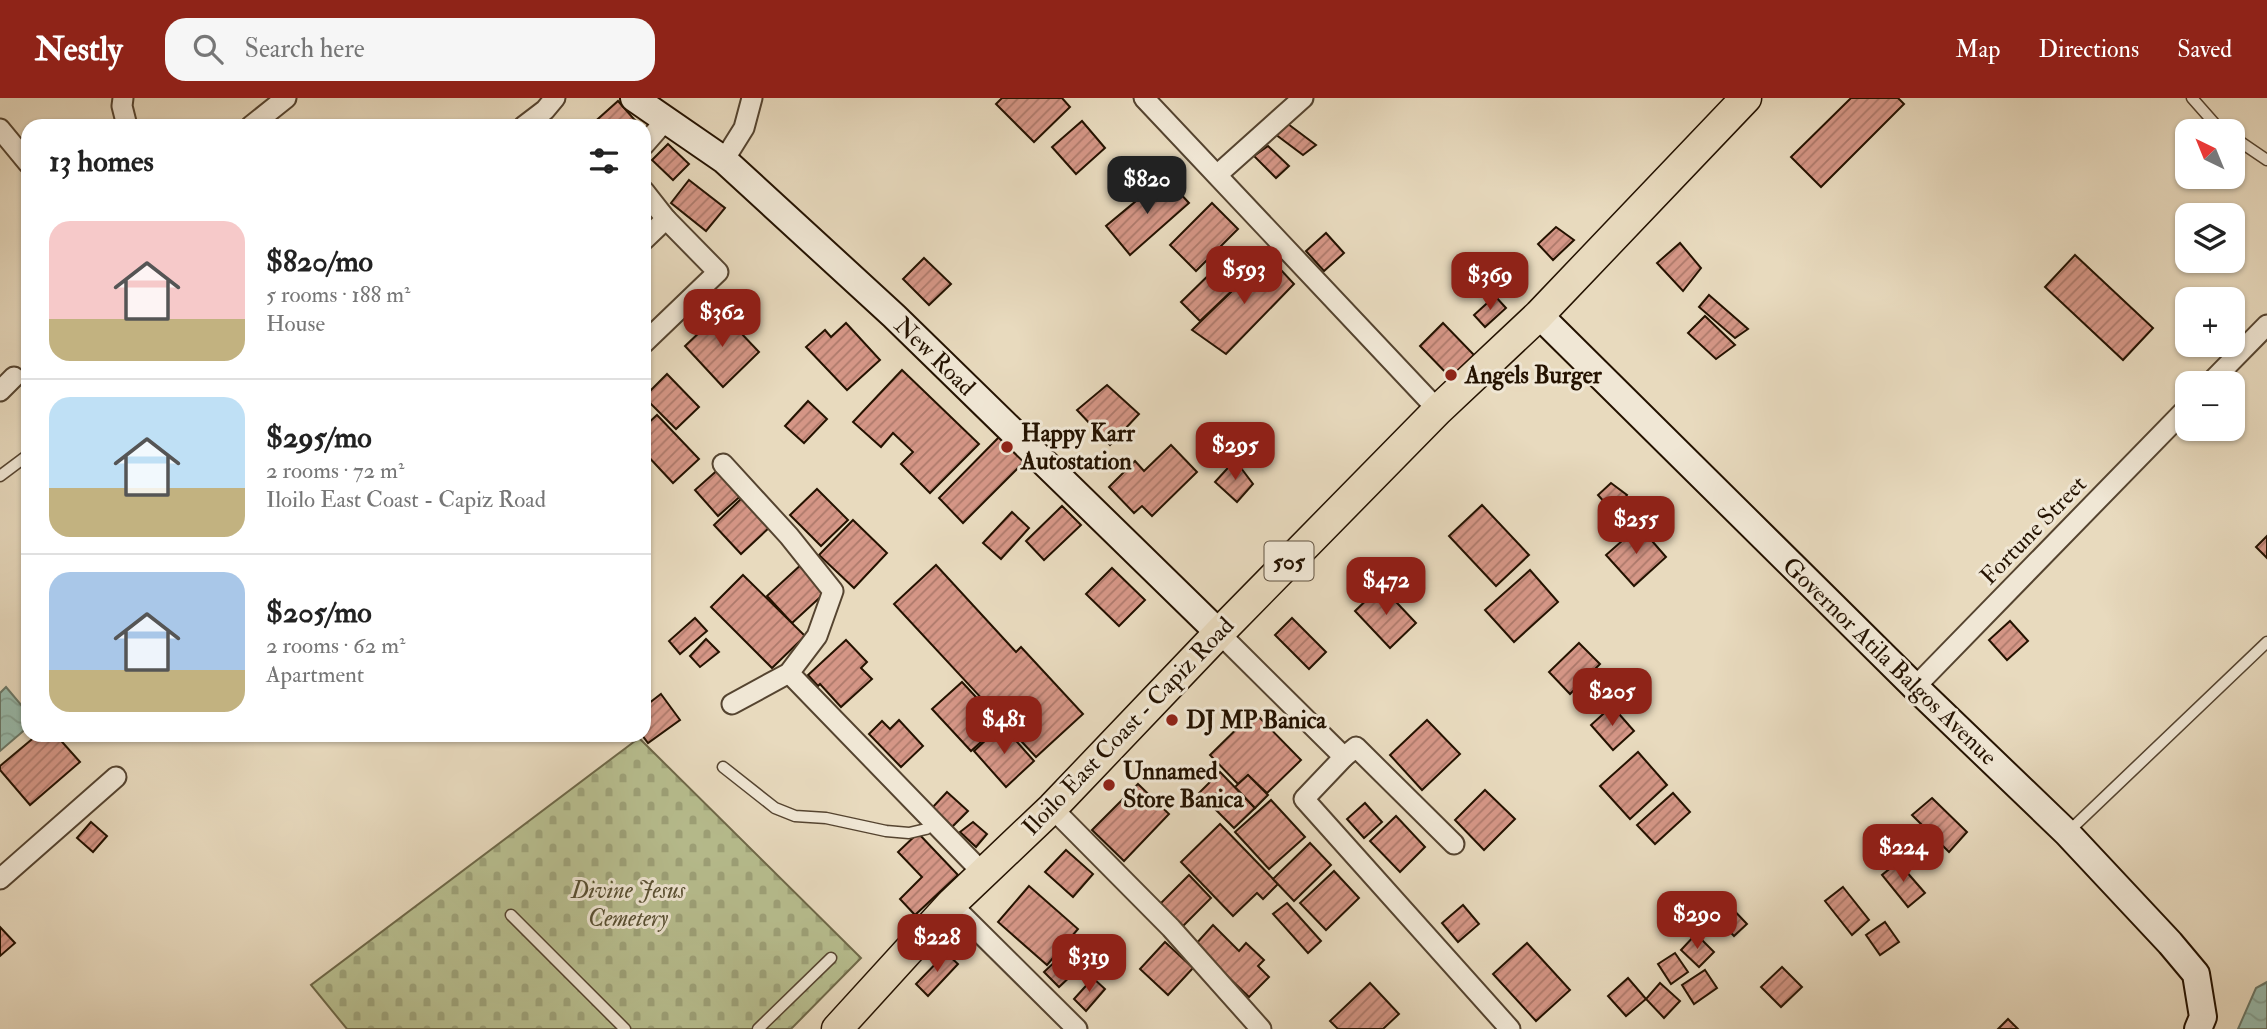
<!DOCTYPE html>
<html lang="en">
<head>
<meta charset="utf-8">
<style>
	:root { --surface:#fff; --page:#f6f6f6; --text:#222; --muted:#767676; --line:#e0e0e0; --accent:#8f2418 }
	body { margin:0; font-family:"IM FELL Double Pica",serif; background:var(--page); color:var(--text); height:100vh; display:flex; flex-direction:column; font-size:26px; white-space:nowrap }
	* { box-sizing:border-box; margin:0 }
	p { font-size:23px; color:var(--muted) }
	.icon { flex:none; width:38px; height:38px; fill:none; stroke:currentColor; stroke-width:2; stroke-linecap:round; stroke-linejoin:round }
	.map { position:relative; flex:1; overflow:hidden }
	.side { position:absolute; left:21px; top:21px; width:630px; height:623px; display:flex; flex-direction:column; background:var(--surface); border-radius:21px; box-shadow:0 2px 5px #0004 }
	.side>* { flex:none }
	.needle { width:46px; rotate:317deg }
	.tools { position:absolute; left:2175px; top:21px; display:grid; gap:14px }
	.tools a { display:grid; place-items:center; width:70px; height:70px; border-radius:14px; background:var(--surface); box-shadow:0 2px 5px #0004; font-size:35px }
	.price { position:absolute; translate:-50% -60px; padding:0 16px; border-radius:14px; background:var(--accent); color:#fff; font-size:23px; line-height:46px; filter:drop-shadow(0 2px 4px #0008) }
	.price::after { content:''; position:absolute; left:50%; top:42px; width:21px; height:16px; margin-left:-10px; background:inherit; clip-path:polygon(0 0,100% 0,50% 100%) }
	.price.on { background:#222; color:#fff }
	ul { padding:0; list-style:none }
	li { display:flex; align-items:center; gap:21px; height:175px; padding:0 28px }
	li+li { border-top:2px solid var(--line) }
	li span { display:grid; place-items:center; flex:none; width:196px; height:140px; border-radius:21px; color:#555 }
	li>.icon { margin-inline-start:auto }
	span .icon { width:84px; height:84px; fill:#fffc; stroke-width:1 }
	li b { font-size:30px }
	h2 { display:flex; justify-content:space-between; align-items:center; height:84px; padding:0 28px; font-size:30px }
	header { display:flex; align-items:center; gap:42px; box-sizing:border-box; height:98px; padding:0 35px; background:var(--accent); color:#fff }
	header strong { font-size:33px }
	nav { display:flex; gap:38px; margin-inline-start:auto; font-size:24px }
	.search { width:490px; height:63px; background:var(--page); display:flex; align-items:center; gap:18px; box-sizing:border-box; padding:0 24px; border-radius:21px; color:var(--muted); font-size:26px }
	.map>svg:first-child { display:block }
	.cemetery { fill:url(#cemetery-stones); stroke:#6e6848; stroke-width:2 }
	.water { fill:url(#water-waves); stroke:#6a7767; stroke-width:2 }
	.building { fill:url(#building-hatch); stroke:#241200; stroke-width:2 }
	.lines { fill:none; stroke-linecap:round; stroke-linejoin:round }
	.lane-casing { stroke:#554430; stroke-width:13 }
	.street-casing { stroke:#554430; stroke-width:23 }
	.secondary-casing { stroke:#241200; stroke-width:30 }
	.primary-casing { stroke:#241200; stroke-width:33 }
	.lane { stroke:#f0e7d5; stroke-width:10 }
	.street { stroke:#f0e7d5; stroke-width:19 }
	.secondary { stroke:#f0e7d5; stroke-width:26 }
	.primary { stroke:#e8dabe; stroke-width:30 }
	.poi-dot { fill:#8f2418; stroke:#f0e7d5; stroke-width:2.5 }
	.labels { text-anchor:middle; stroke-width:6; stroke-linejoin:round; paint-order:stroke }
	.shield { fill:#f0e7d5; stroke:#615240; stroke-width:2 }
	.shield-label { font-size:23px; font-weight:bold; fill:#241200 }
	.street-label { font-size:24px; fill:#241200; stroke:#f0e7d5 }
	.poi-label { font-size:24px; font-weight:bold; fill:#241200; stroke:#f0e7d5; text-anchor:start }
	.park-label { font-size:24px; font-style:italic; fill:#584f32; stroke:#f0e7d5 }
</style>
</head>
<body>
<header>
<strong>Nestly</strong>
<div class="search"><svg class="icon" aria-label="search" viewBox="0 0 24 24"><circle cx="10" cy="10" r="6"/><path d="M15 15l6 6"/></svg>Search here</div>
<nav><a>Map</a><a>Directions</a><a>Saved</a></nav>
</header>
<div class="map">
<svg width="2267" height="931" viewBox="0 0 2267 931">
	<defs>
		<pattern id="cemetery-stones" width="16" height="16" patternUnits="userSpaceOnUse" patternTransform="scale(1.75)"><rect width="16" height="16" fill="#b8bf90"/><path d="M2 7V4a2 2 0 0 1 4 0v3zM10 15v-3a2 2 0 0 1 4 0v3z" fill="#9ea37a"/></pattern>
		<pattern id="water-waves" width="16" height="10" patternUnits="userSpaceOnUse" patternTransform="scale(1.75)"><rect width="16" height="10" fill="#98bbac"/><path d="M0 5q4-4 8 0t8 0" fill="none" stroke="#83a092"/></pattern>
		<pattern id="building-hatch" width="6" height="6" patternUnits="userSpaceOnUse" patternTransform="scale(1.75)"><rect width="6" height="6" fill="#d59686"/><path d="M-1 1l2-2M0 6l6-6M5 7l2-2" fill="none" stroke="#ad796b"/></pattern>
	</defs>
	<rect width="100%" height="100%" fill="#e8dabe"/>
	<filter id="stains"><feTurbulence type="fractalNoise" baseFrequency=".00286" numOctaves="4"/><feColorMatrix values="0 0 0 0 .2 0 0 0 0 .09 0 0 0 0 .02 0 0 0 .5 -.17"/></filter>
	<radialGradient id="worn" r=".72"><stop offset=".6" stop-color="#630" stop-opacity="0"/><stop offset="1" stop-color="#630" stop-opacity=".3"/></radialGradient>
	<polygon class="cemetery" points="639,640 861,860 791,931 347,931 311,887"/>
	<g class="water">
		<polygon points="6,589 28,615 28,629 0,653 0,595"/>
		<polygon points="2267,884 2267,931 2238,931 2256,890"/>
	</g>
	<g class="building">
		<polygon points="1002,0 1062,0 1070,9 1034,44 996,6"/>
		<polygon points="1851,0 1898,0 1904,6 1821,89 1791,59"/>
		<polygon points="618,3 640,28 590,28"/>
		<polygon points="1082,23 1105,50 1076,76 1052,49"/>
		<polygon points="1288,26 1316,47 1303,57 1275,36"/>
		<polygon points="668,46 689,66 673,82 652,62"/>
		<polygon points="1268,48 1289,68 1276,80 1254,58"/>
		<polygon points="1165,79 1189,105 1130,157 1106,128"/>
		<polygon points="689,82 725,110 706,133 671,105"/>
		<polygon points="1212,105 1238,131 1196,173 1170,147"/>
		<polygon points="1556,129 1574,142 1553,162 1538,146"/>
		<polygon points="1326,135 1344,155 1324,173 1306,153"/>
		<polygon points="1680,145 1701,170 1683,193 1657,165"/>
		<polygon points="2075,157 2153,230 2123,262 2045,189"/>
		<polygon points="1268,158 1294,186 1226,256 1192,232"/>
		<polygon points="924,160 951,186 929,207 903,181"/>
		<polygon points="1223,163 1239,186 1200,223 1181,204"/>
		<polygon points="1709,197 1748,231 1735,240 1699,209"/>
		<polygon points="1495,198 1506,210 1485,229 1474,217"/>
		<polygon points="721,214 759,254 723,289 685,248"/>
		<polygon points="1705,218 1735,247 1716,261 1688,235"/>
		<polygon points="846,225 880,262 847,292 806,249 825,232 831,239"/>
		<polygon points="1443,225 1474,257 1451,280 1420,248"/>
		<polygon points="902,272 979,346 930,395 901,366 913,354 893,335 881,349 853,324"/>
		<polygon points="667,276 699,309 676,331 644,299"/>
		<polygon points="1107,287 1139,316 1110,347 1077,312"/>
		<polygon points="808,303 827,321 804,345 785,328"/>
		<polygon points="657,317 699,361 673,385 644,354 644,329"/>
		<polygon points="1005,333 1030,358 963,425 939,400"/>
		<polygon points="1171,347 1197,374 1152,418 1142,408 1134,415 1109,389 1135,363 1144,373"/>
		<polygon points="1235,362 1253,386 1237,404 1215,384"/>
		<polygon points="721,369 744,395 718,418 695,392"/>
		<polygon points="1611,385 1627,397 1614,415 1598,397"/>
		<polygon points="817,391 848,422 821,448 790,417"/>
		<polygon points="744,398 771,428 741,456 714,427"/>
		<polygon points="1482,407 1529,457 1496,488 1449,438"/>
		<polygon points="1062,408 1081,427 1044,462 1026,443"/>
		<polygon points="1012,414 1029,430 1001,461 983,445"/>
		<polygon points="853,422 887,455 854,490 819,457"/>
		<polygon points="1639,428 1666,459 1634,488 1606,457"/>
		<polygon points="2267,438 2267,460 2256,449"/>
		<polygon points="803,465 828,492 792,525 767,498"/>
		<polygon points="936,467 1016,554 1021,549 1083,616 1036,659 894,506"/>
		<polygon points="1112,470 1145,502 1119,528 1086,496"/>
		<polygon points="1530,472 1558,504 1514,544 1485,512"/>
		<polygon points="743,477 805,538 772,570 711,509"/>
		<polygon points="1381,488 1416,525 1390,550 1355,513"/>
		<polygon points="695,520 707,533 680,556 669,543"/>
		<polygon points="1292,520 1326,554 1309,571 1275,537"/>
		<polygon points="2010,523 2028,543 2007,562 1989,542"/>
		<polygon points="706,541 719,554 700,569 690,558"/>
		<polygon points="846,542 867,564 861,570 872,581 841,609 820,586 818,588 808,577"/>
		<polygon points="1579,545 1600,566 1570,596 1549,574"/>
		<polygon points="962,584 1001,626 971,653 932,611"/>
		<polygon points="661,596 680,622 648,645 642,637 644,637 644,609"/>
		<polygon points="1612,608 1634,633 1613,652 1591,627"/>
		<polygon points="1254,614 1301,662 1267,695 1248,677 1238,686 1210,657"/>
		<polygon points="899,622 923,648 901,669 869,636 882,623 890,631"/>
		<polygon points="1427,622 1460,656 1422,692 1390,657"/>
		<polygon points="1002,627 1034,663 1006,689 974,653"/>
		<polygon points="37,637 56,637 80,664 30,707 0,672 0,668"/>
		<polygon points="1638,654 1667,687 1630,721 1600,688"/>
		<polygon points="1220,674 1255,710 1234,730 1199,695"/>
		<polygon points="1248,677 1268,697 1255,710 1235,689"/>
		<polygon points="1138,686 1169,716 1124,763 1092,732"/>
		<polygon points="1485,692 1515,721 1484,752 1455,722"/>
		<polygon points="947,694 968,713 952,729 932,710"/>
		<polygon points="1673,695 1690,714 1655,746 1637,727"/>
		<polygon points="1932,700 1967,734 1949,754 1912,717"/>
		<polygon points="1271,702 1305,739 1269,771 1235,734"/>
		<polygon points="1365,705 1382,724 1364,740 1347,721"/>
		<polygon points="1396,718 1425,749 1400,774 1370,743"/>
		<polygon points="91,724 107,738 93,754 77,740"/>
		<polygon points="973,724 987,736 976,749 960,734"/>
		<polygon points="1220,726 1278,786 1263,801 1257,795 1233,818 1181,764"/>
		<polygon points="918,735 958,777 915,817 900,801 922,779 898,754"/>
		<polygon points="1900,736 1921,758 1907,773 1884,751"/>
		<polygon points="1310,745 1331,767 1294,803 1273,781"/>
		<polygon points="1066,752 1093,776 1073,799 1045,774"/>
		<polygon points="1898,764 1925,795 1908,809 1882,777"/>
		<polygon points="1334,773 1359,800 1326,832 1300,805"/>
		<polygon points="1189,777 1211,800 1180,831 1158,808"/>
		<polygon points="1029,788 1078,831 1047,867 998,824"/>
		<polygon points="1843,789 1869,822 1852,837 1825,803"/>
		<polygon points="1726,804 1747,826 1734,838 1713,816"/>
		<polygon points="1287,805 1321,843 1308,855 1273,816"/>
		<polygon points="1463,807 1479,826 1458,844 1442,825"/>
		<polygon points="1885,824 1899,844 1880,857 1866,837"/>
		<polygon points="1213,827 1239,853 1246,845 1264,862 1258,868 1269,879 1249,899 1195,847"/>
		<polygon points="0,829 15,845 0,858"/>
		<polygon points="1696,836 1714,854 1699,869 1681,852"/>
		<polygon points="1165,844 1193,870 1168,897 1140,871"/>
		<polygon points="1527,845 1570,892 1536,923 1493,876"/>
		<polygon points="946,855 958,866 928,898 916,886"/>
		<polygon points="1675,855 1688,874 1671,886 1658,866"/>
		<polygon points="1059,860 1074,875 1059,889 1044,874"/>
		<polygon points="1782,869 1802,889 1781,909 1761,889"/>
		<polygon points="1705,872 1717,890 1694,906 1682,887"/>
		<polygon points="1093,880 1105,891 1086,913 1074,901"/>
		<polygon points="1628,880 1646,901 1626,918 1608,898"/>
		<polygon points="1370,885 1399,916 1383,931 1338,931 1330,923"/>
		<polygon points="1660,885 1680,903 1664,920 1646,901"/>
		<polygon points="2008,921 2018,931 1998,931"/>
	</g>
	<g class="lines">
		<g class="lane-casing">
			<g id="lane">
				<polyline points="2192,0 2215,26 2225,33"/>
				<polyline points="2233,39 2267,62"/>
				<polyline points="0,378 28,357"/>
				<polyline points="723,669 775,710 795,718 826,720 886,733 909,735 926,731 935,725"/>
				<polyline points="2068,734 2267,544"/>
				<polyline points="511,817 625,931"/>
				<polyline points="758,931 831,860"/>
			</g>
		</g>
		<g class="street-casing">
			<g id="street">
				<polyline points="123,0 122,8 127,28"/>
				<polyline points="1144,0 1438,312"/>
				<polyline points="251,28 286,0"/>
				<polyline points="524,28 545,12 555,0"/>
				<polyline points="0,31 28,65"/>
				<polyline points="644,47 665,23"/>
				<polyline points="724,62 744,30 752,0"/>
				<polyline points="1217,77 1303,0"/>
				<polyline points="644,93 666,121 718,174 644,245"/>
				<polyline points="644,142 666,121"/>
				<polyline points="2210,285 2267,227"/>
				<polyline points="0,293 14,279"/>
				<polyline points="723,366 789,438 833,493 817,538 789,575 732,606"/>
				<polyline points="1219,535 1344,659"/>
				<polyline points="789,575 982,774"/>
				<polyline points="1915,589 2188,309"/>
				<polyline points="1052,710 1171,830 1261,931"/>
				<polyline points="1454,746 1356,649 1344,659 1304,701 1510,931"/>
				<polyline points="0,781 116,679"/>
				<polyline points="951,806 1077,931"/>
			</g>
		</g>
		<g class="secondary-casing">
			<g id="secondary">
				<polyline points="634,0 724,62 894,218 1219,535"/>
				<polyline points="1539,217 1915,589 2067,735 2170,845 2196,876 2203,919 2198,931"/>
			</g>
		</g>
		<g class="primary-casing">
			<polyline id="primary" points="837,931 951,806 1052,710 1219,535 1438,312 1539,217 1746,0"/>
		</g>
		<use href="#lane" class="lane"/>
		<use href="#street" class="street"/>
		<use href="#secondary" class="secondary"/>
		<use href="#primary" class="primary"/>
	</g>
	<g class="poi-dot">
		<circle cx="1451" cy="277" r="7"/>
		<circle cx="1007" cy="349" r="7"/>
		<circle cx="1172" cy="622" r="7"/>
		<circle cx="1109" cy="687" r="7"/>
	</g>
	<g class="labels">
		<rect class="shield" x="1264.5" y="443.5" width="49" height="39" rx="5"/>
		<g class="shield-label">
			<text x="1289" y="471">505</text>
		</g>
		<g class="street-label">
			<text transform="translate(935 258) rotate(44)" y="8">New Road</text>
			<text transform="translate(2033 432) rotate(-46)" y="8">Fortune Street</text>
			<text transform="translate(1890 563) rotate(44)" y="8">Governor Atila Balgos Avenue</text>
			<text transform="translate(1128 628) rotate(-46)" y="8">Iloilo East Coast - Capiz Road</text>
		</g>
		<g class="poi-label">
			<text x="1465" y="285">Angels Burger</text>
			<text x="1021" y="343">Happy Karr<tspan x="1021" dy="28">Autostation</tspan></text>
			<text x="1186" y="630">DJ MP Banica</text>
			<text x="1123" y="681">Unnamed<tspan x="1123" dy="28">Store Banica</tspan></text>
		</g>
		<g class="park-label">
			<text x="628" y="800">Divine Jesus<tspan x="628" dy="28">Cemetery</tspan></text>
		</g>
	</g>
	<rect width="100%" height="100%" filter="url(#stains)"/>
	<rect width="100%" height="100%" fill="url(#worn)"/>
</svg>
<div class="tools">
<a><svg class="needle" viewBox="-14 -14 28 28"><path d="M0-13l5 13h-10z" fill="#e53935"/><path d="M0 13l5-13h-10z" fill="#767676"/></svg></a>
<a><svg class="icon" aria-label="layers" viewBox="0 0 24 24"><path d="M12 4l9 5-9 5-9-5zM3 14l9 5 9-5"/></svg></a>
<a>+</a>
<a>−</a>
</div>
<b class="price on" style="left:1147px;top:118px">$820</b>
<b class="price" style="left:1244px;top:208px">$593</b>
<b class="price" style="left:1490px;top:214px">$369</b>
<b class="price" style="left:722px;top:251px">$362</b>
<b class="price" style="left:1235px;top:384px">$295</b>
<b class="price" style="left:1636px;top:458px">$255</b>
<b class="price" style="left:1386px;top:519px">$472</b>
<b class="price" style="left:1612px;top:630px">$205</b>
<b class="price" style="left:1004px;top:658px">$481</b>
<b class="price" style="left:1903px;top:786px">$224</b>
<b class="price" style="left:1697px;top:853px">$290</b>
<b class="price" style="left:937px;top:876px">$228</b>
<b class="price" style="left:1089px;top:896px">$319</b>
<section class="side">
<h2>13 homes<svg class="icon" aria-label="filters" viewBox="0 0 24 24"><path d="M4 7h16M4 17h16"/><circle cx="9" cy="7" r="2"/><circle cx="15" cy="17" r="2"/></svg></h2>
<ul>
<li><span style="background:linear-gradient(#f6c9c9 70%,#c2b280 0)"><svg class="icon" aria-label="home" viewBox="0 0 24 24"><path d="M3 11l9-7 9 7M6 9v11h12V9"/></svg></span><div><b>$820/mo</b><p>5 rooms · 188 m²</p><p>House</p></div></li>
<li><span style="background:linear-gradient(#bfe0f5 65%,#c2b280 0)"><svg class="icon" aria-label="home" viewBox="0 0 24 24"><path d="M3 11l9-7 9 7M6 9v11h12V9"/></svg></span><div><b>$295/mo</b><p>2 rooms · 72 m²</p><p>Iloilo East Coast - Capiz Road</p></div></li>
<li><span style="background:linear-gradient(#a9c7e8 70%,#c2b280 0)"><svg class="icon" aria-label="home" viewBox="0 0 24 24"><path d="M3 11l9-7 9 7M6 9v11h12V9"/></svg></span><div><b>$205/mo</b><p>2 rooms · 62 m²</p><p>Apartment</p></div></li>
</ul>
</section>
</div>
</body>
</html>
